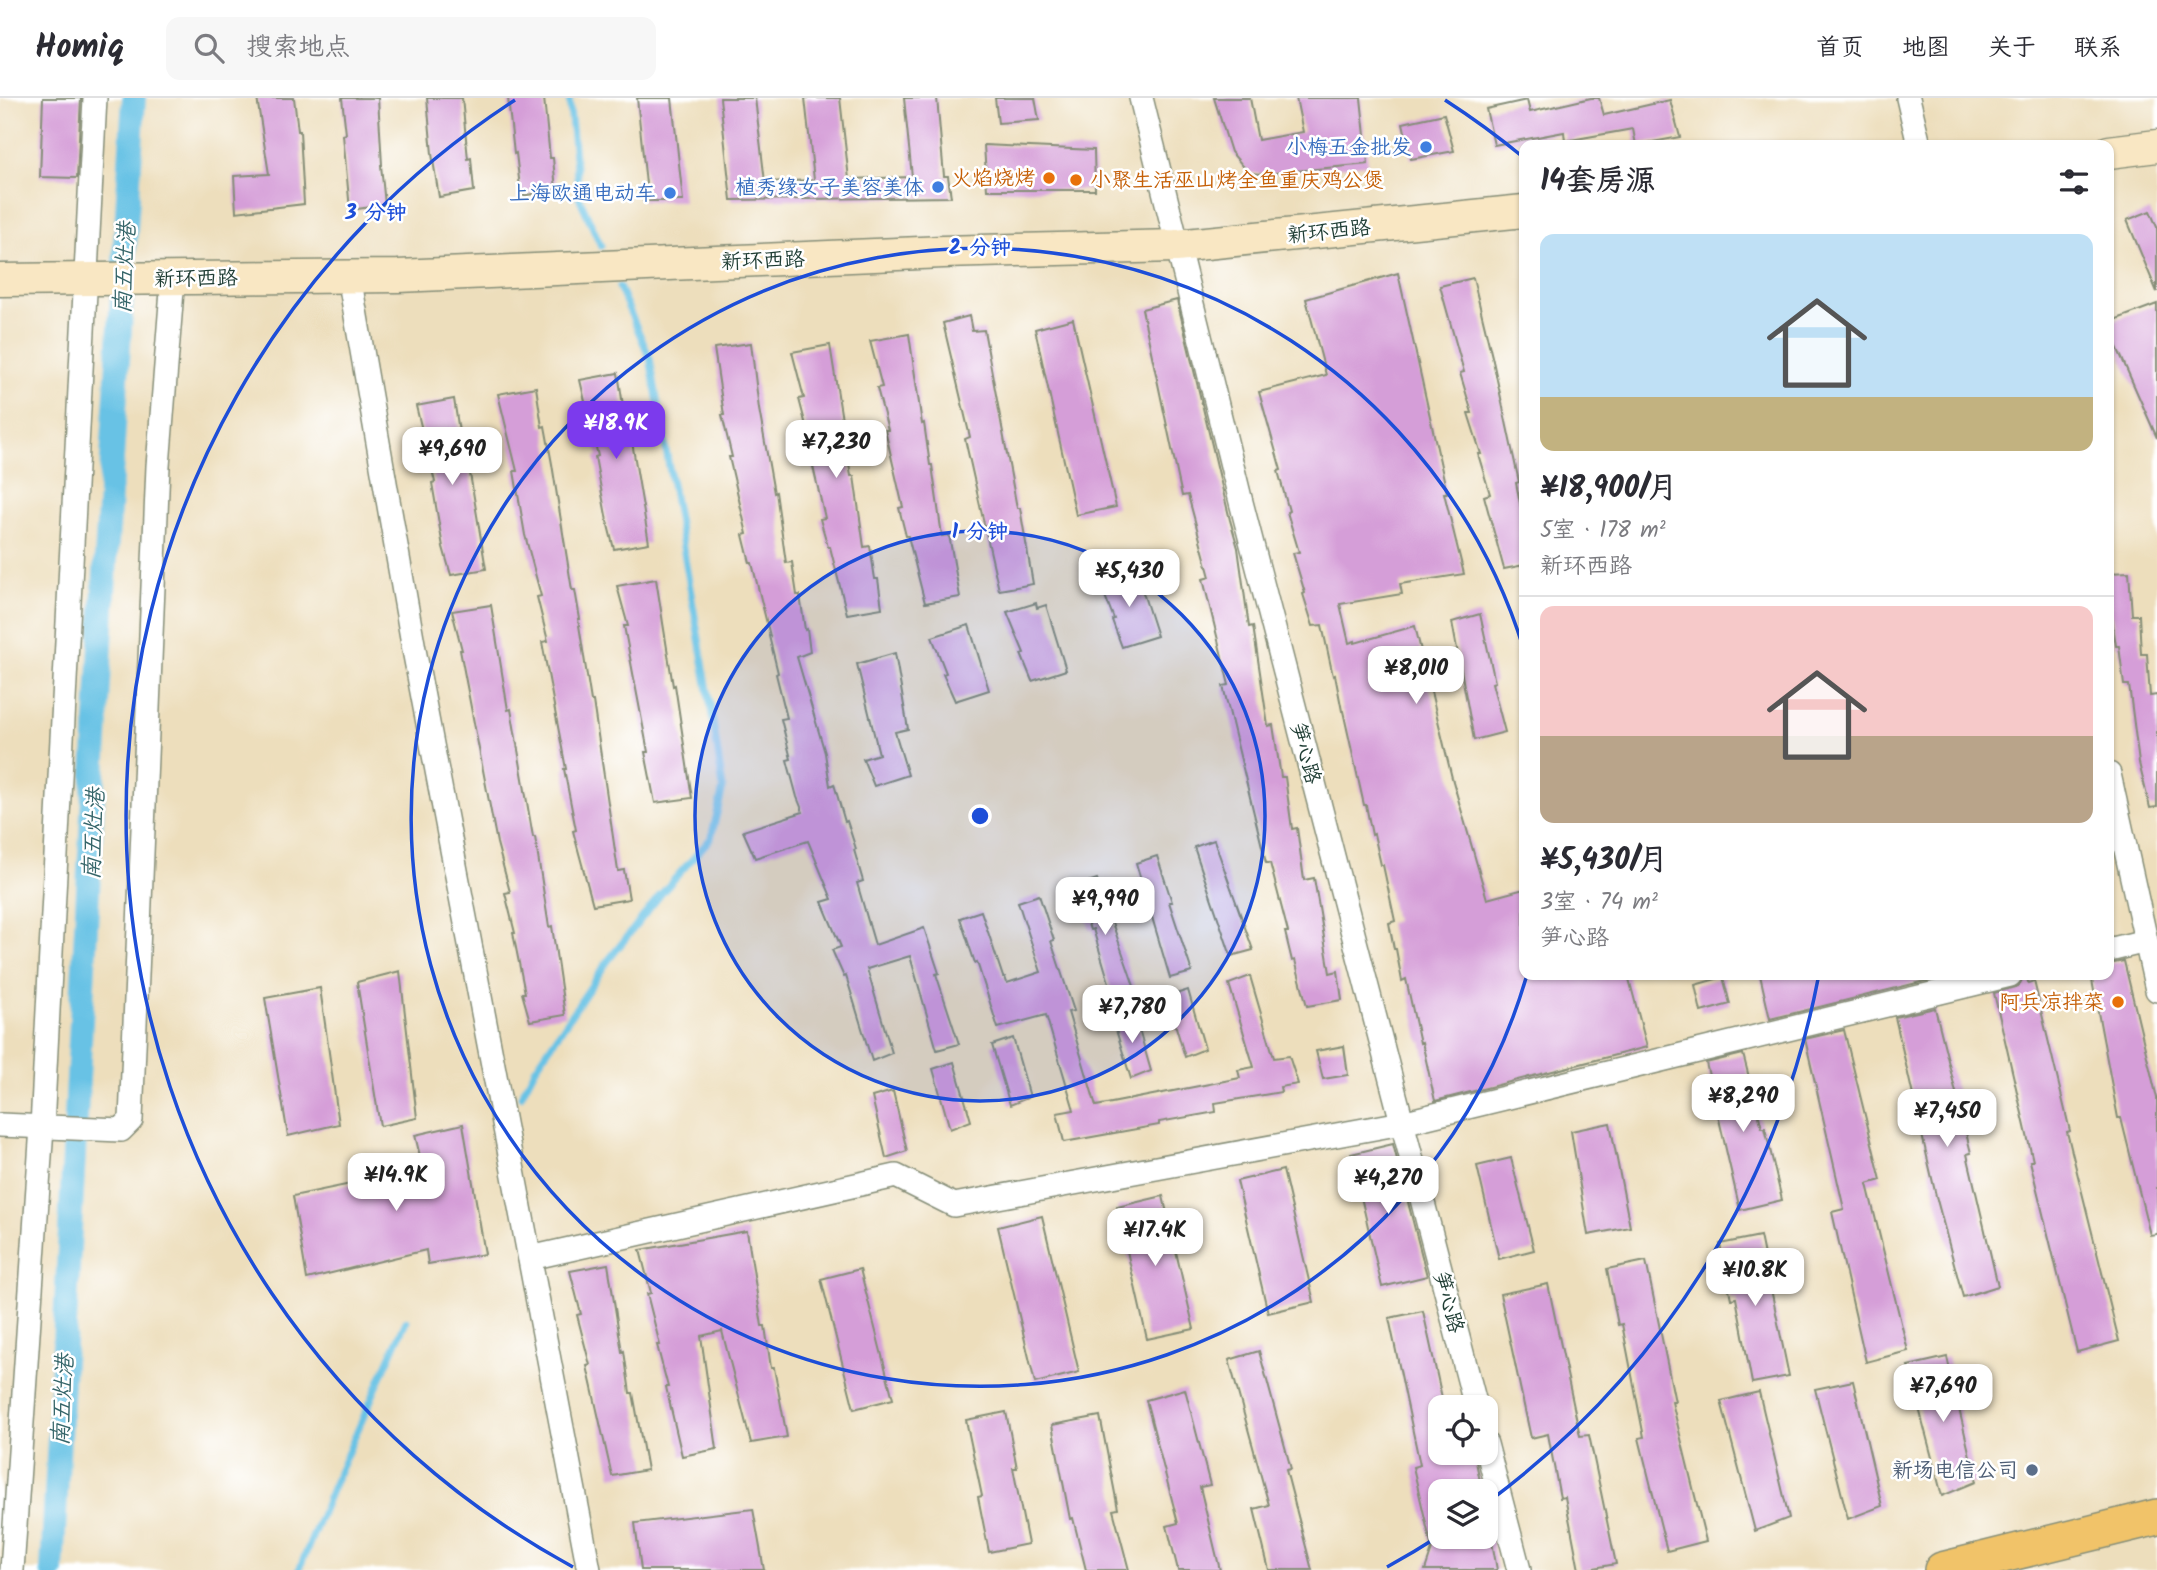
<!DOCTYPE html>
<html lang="zh">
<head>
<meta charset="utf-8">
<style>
	:root { --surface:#fff; --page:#f7f7f7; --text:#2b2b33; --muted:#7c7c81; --line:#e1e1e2; --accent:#7c3aed }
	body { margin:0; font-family:Kalam,"LXGW WenKai TC",sans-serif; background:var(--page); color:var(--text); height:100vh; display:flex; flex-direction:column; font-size:26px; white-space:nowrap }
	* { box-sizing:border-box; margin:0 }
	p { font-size:23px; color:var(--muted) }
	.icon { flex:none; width:38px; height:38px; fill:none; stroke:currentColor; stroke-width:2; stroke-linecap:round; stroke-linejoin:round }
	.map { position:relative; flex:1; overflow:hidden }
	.side { position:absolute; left:1519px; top:42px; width:595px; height:840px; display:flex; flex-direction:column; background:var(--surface); border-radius:14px; box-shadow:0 2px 5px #0004 }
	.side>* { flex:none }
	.buttons { position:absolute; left:1428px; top:1297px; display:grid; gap:14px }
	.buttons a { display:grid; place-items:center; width:70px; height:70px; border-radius:14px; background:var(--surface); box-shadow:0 2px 5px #0004; font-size:35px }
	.price { position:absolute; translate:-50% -60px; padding:0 16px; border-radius:14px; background:#fff; color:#222; font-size:23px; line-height:46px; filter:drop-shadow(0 2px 4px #0008) }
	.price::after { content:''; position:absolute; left:50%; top:42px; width:21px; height:16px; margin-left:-10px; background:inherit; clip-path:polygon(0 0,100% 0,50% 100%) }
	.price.active { background:var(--accent); color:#fff }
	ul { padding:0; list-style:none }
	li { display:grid; align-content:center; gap:14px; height:371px; padding:0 21px }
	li+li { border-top:2px solid var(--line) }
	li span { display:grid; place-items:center; height:217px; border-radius:14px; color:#555 }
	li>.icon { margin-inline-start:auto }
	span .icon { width:126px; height:126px; fill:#fffc; stroke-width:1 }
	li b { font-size:30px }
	h2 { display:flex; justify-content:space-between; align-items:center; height:84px; padding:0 21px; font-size:30px }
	header { display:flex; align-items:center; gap:42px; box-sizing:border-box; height:98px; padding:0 35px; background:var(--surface); border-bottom:2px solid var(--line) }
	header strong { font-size:33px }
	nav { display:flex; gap:38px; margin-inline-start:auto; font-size:24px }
	.search { width:490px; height:63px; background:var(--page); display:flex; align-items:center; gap:18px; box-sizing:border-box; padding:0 24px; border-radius:14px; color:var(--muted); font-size:26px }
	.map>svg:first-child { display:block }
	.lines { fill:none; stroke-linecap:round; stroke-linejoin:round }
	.stream { stroke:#67c2e5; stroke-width:7 }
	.canal { stroke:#67c2e5; stroke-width:24 }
	.building { fill:#d59ed8 }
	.street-casing { stroke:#868e78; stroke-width:26 }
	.secondary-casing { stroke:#868e78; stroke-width:35 }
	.primary-casing { stroke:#868e78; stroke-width:38 }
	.street { stroke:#fff; stroke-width:23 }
	.secondary { stroke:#f9e7c3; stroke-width:32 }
	.primary { stroke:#f1c369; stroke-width:35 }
	.ring { fill:none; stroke:#1d4ed8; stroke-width:3.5 }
	.shop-dot { fill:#3f7fe0; stroke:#fff; stroke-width:2.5 }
	.food-dot { fill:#e8710a; stroke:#fff; stroke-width:2.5 }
	.service-dot { fill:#5c6f8a; stroke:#fff; stroke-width:2.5 }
	.labels { text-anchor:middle; stroke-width:5; stroke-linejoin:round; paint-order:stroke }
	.shop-label { font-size:21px; fill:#366cbe; stroke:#fff; text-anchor:end }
	.food-label { font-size:21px; fill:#c56008; stroke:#fff; text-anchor:end }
	.street-label { font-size:21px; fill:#1f3d34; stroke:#fff }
	.service-label { font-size:21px; fill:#4e5e75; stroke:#fff; text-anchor:end }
	.water-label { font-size:23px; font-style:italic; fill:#356569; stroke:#fff }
	.centre { fill:#1d4ed8; stroke:#fff; stroke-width:3.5 }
	.ring-label { font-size:21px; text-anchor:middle; font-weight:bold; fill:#1d4ed8; stroke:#fff; stroke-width:5; stroke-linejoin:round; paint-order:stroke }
</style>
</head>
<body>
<header>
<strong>Homiq</strong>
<div class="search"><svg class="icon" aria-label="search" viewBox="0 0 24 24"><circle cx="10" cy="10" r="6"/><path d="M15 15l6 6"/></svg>搜索地点</div>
<nav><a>首页</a><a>地图</a><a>关于</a><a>联系</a></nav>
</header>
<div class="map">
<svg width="2157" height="1472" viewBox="0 0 2157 1472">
	<rect width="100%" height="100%" fill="#fff"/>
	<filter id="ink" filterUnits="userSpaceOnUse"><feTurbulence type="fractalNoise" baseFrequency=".0143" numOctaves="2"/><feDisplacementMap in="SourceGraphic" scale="14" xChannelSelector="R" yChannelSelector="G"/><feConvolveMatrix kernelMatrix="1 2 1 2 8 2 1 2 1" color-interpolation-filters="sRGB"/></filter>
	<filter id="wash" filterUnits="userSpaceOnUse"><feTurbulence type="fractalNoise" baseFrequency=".00686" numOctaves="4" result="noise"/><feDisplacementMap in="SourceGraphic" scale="28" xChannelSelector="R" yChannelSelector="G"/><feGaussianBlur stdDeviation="1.57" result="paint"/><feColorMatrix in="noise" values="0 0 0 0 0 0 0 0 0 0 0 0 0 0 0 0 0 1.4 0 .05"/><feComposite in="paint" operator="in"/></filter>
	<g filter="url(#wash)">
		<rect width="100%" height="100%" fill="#eddebc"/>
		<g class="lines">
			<g class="stream">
				<polyline points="569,0 579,99 601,148"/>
				<polyline points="521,998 535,971 607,864 661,796 711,740 723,690 710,604 650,260 619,189"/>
				<polyline points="299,1472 332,1390 406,1223"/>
			</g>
			<polyline class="canal" points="52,1472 103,509 134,0"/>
		</g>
		<g id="blocks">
			<g class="building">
				<polygon points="43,0 81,0 77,80 40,79"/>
				<polygon points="257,0 294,0 298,33 300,33 304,106 236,114 234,78 269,76"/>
				<polygon points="342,0 378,0 382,67 381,67 385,107 350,112 343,37 346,36"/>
				<polygon points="427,0 462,0 468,61 471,60 474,93 439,99 432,56"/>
				<polygon points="508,0 544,0 550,60 553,60 556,92 521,98 516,55 514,56"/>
				<polygon points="637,0 672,0 683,103 643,103 646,86"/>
				<polygon points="720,0 755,0 765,84 814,82 805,0 840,0 849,81 912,79 904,0 937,0 944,78 948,78 951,99 731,102"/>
				<polygon points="995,0 1035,0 1039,22 998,25"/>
				<polygon points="1214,0 1250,0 1258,42 1303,34 1296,0 1361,0 1368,66 1264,76 1249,75 1231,54"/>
				<polygon points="1591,0 1599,0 1604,17 1670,2 1680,39 1636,47 1633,31 1565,43 1564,34 1494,47 1486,11 1527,2 1530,14"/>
				<polygon points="1444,16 1454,53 1411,61 1403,25"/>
				<polygon points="984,47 1094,52 1095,92 987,92"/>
				<polygon points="2150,113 2157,129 2157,194 2127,122"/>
				<polygon points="1398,175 1447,395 1444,395 1464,476 1400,486 1402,496 1340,506 1349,545 1355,543 1355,545 1415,528 1452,680 1487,801 1524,791 1524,877 1628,877 1647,949 1435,1003 1422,944 1420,945 1406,881 1402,883 1396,851 1394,851 1389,825 1395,823 1383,767 1381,767 1374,736 1372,737 1366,707 1364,707 1343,613 1342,613 1335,577 1333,578 1322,527 1313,528 1303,496 1305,495 1293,455 1299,454 1287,414 1289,413 1278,373 1281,372 1259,294 1326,277 1306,201"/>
				<polygon points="1473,180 1493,263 1519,384 1516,385 1524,425 1524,467 1504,471 1484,398 1490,396 1478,356 1481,356 1468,315 1472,315 1460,275 1464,274 1440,188"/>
				<polygon points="1177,202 1230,422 1238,450 1249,529 1253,528 1268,628 1273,627 1281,679 1285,679 1292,731 1297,730 1304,782 1314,780 1330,875 1338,873 1342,902 1307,908 1295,862 1292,863 1285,834 1288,834 1270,765 1266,765 1223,588 1229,587 1203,481 1210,479 1188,397 1182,398 1142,211"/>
				<polygon points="2157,206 2157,340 2109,231 2109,224"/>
				<polygon points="969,218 972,233 984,232 1017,410 1020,410 1033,486 999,492 965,341 970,339 943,225"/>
				<polygon points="1073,221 1116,409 1076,417 1035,231"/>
				<polygon points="909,236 922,326 924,325 930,367 932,367 942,438 949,437 960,499 925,505 908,438 906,438 899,410 903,409 885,332 888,332 877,290 882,289 870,243"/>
				<polygon points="751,245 759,311 774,395 776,394 786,465 792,464 797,497 800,497 805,532 807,531 810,554 797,559 825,655 830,688 834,686 845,724 847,723 856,751 854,752 863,783 857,785 875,847 924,830 939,875 936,876 959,946 937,952 910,858 867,871 892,955 872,963 846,878 844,879 832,852 841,849 822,804 832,801 808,743 755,760 743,733 803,714 797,699 787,662 791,661 781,621 787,620 776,576 778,575 769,538 770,538 752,465 750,465 743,437 747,436 729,359 732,359 722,317 724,317 714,250"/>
				<polygon points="830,247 851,378 854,378 864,449 870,448 875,481 878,481 882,510 847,516 830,449 828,449 820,421 825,420 807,343 810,343 799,301 804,300 792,254"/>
				<polygon points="618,275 624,314 627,314 649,445 614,451 607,423 595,359 598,358 580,282"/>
				<polygon points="536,289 542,329 545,328 552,366 572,492 575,492 580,521 578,521 591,603 593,603 618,773 624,772 629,801 593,807 573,733 576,732 564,671 566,671 542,544 548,543 537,499 541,498 525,437 514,373 517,373 498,296"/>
				<polygon points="454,301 460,340 464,340 486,471 451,477 443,449 432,385 435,384 416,308"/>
				<polygon points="1136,473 1157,538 1122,549 1112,522 1114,521 1100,485"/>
				<polygon points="2129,474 2132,517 2139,517 2141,556 2147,556 2150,598 2157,597 2157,709 2150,710 2139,665 2129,587 2124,587 2119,548 2116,548 2110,505 2109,505 2109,475"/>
				<polygon points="656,481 673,588 675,587 692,700 655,705 645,654 648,654 624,528 628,528 617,488"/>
				<polygon points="1036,505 1037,510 1046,507 1066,572 1032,583 1021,556 1024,555 1007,514"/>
				<polygon points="491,507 508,612 511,611 533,739 535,739 549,829 552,828 565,917 530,923 522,895 525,895 513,835 515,835 505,795 510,794 497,745 460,552 462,552 452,513"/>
				<polygon points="1480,516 1495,584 1492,585 1505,634 1474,642 1452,524"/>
				<polygon points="969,527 989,592 955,603 943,576 946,575 932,539"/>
				<polygon points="895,555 908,631 895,634 908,677 874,688 863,661 879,656 857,566"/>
				<polygon points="1214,742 1253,852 1231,858 1194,749"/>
				<polygon points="1157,758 1172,804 1169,804 1192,874 1170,880 1136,765"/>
				<polygon points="1097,781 1135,891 1113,898 1093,831 1090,832 1076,788"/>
				<polygon points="1039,797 1054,842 1051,843 1074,913 1068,914 1096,1008 1240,980 1238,972 1254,969 1229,886 1250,878 1274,960 1289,958 1298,986 1280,989 1281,994 1215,1005 1216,1014 1159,1024 1159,1027 1064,1044 1057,1015 1074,1012 1046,917 998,930 977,864 975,865 960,820 981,813 1003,879 1005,879 1007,885 1041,874 1018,804"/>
				<polygon points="2124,863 2157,1000 2157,1136 2150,1137 2121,1020 2118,1020 2091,877 2109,877 2109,866"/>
				<polygon points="400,873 417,1020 380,1028 357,884"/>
				<polygon points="1760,877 1927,877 1929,882 1770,921"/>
				<polygon points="2024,877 2027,877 2028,885 2034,883 2070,1033 2067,1034 2119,1243 2077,1254 2030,1063 2033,1063 1994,895 2019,888"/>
				<polygon points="1723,879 1730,906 1701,914 1695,887"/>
				<polygon points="320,890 339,1026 288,1038 265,900"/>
				<polygon points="1188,892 1205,951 1185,959 1167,899"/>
				<polygon points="1935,910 1971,1055 1967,1056 1998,1188 1963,1199 1936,1098 1895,919"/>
				<polygon points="1134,914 1151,973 1131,981 1113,922"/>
				<polygon points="1844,932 1881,1082 1867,1086 1908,1253 1866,1264 1832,1114 1844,1111 1805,941"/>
				<polygon points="1013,940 1030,999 1010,1007 992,947"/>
				<polygon points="1344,948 1348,977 1323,981 1316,953"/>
				<polygon points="1743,956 1762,1030 1765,1030 1782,1102 1740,1112 1706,965"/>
				<polygon points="954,964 971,1023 950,1031 933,971"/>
				<polygon points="893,993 907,1053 886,1060 872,999"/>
				<polygon points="1610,1025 1630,1129 1588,1137 1571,1033"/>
				<polygon points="463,1026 485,1156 428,1166 426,1152 307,1181 293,1098 423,1071 415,1037"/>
				<polygon points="1393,1046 1427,1178 1382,1189 1351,1056"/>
				<polygon points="1511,1060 1534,1152 1499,1161 1477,1068"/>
				<polygon points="1283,1072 1314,1204 1268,1215 1237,1083"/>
				<polygon points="1163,1098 1194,1231 1147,1241 1117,1109"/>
				<polygon points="1042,1118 1079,1274 1035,1285 998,1129"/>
				<polygon points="747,1133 762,1228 765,1228 771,1270 774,1270 787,1339 751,1345 722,1233 701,1238 717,1351 682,1358 666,1289 668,1289 657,1247 660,1247 647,1196 651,1195 640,1152"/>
				<polygon points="1760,1138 1789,1278 1752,1285 1736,1200 1731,1201 1720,1146"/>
				<polygon points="1646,1163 1675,1304 1672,1304 1706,1443 1667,1453 1639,1340 1644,1339 1622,1226 1618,1227 1607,1171"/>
				<polygon points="608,1166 622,1254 624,1253 630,1295 633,1295 647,1372 612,1378 587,1268 590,1267 577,1217 581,1216 570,1173"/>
				<polygon points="860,1171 893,1301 854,1311 821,1181"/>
				<polygon points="1548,1186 1580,1338 1589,1337 1616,1466 1583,1472 1579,1472 1565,1399 1560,1400 1548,1336 1531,1340 1500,1196"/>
				<polygon points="1423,1213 1444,1309 1440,1309 1440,1361 1462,1354 1474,1354 1482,1393 1440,1393 1440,1438 1491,1438 1497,1472 1425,1472 1432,1451 1413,1369 1420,1367 1389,1220"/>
				<polygon points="1259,1253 1291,1371 1286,1372 1312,1472 1269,1472 1254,1411 1269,1407 1229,1262"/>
				<polygon points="1947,1259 1976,1384 1942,1398 1908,1268"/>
				<polygon points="1853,1283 1882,1408 1848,1421 1815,1291"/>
				<polygon points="1185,1291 1210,1387 1200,1389 1220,1472 1178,1472 1167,1428 1178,1425 1146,1302"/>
				<polygon points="1759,1294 1789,1420 1755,1433 1721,1303"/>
				<polygon points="1006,1314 1017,1370 1013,1370 1028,1446 989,1454 978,1399 982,1398 966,1322"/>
				<polygon points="1100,1318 1118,1411 1113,1412 1129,1472 1086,1472 1073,1420 1070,1421 1052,1327"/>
				<polygon points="753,1411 764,1472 641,1472 635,1425"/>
			</g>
		</g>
	</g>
	<g filter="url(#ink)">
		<use href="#blocks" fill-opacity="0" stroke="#868e78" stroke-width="2"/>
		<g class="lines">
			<g class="street-casing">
				<g id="street">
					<polyline points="1141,0 1241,404 1476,1309"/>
					<polyline points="1908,0 1919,47"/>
					<polyline points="349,178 415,557 589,1472"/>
					<polyline points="2109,676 2157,892"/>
					<polyline points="2109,852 2146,843"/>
					<polyline points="0,1027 121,1032 131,1022 158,368 173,180"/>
					<polyline points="530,1160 896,1078 954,1107 1402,1025 2010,877"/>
					<polyline points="1486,1346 1519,1472"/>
					<polyline points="12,1472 42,1029 95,0"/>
				</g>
			</g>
			<g class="secondary-casing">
				<g id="secondary">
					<polyline points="2109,54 2157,48"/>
					<polyline points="0,182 398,178 943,154 1176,148 1524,113"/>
				</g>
			</g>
			<g class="primary-casing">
				<polyline id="primary" points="1942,1472 2157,1419"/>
			</g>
			<use href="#street" class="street"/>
			<use href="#secondary" class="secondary"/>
			<use href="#primary" class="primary"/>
		</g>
	</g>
	<circle cx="980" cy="718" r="285" fill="#1d4ed8" fill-opacity=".12"/>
	<g class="ring">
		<circle cx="980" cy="718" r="285"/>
		<path d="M1526 880A569 569 0 1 1 1524 552"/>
		<path d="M1818 881A854 854 0 0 1 1488 1404M1439 1438A854 854 0 0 1 1387 1469M573 1469A854 854 0 0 1 515 2M1445 2A854 854 0 0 1 1523 59"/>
	</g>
	<g class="shop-dot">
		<circle cx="1426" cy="49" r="7"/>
		<circle cx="938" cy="89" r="7"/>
		<circle cx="670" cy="95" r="7"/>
	</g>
	<g class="food-dot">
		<circle cx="1049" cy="80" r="7"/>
		<circle cx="1076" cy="82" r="7"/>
		<circle cx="2118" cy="904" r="7"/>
	</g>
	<circle class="service-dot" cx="2032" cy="1372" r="7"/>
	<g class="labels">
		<g class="shop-label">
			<text x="1412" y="56">小梅五金批发</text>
			<text x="924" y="96">植秀缘女子美容美体</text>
			<text x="656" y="102">上海欧通电动车</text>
		</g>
		<g class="food-label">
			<text x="1035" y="87">火焰烧烤</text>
			<text x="1090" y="89" text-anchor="start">小聚生活巫山烤全鱼重庆鸡公煲</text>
			<text x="2104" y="911">阿兵凉拌菜</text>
		</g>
		<g class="street-label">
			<text transform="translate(1329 133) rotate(-6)" y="7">新环西路</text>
			<text transform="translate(763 162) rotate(-2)" y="7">新环西路</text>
			<text transform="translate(196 180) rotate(-1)" y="7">新环西路</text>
			<text transform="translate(1306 655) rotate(75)" y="7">笋心路</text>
			<text transform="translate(1449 1204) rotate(75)" y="7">笋心路</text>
		</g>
		<g class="service-label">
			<text x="2018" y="1379">新场电信公司</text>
		</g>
		<g class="water-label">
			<text transform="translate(124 170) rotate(-87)" y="8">南五灶港</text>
			<text transform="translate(93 736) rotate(-87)" y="8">南五灶港</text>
			<text transform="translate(62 1302) rotate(-87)" y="8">南五灶港</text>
		</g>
	</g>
	<circle cx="980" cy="718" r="10" class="centre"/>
	<g class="ring-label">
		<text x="376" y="121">3 分钟</text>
		<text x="980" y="156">2 分钟</text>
		<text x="980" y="440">1 分钟</text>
	</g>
</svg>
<div class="buttons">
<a><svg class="icon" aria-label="locate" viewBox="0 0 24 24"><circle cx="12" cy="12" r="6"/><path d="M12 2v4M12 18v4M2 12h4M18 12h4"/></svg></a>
<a><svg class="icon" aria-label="layers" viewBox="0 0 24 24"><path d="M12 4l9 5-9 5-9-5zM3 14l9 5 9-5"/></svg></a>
</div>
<b class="price active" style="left:616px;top:363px">¥18.9K</b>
<b class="price" style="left:836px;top:382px">¥7,230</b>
<b class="price" style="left:452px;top:389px">¥9,690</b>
<b class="price" style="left:1129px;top:511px">¥5,430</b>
<b class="price" style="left:1416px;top:608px">¥8,010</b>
<b class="price" style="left:1105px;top:839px">¥9,990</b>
<b class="price" style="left:1132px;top:947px">¥7,780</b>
<b class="price" style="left:1743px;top:1036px">¥8,290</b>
<b class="price" style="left:1947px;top:1051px">¥7,450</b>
<b class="price" style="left:396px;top:1115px">¥14.9K</b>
<b class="price" style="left:1388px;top:1118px">¥4,270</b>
<b class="price" style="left:1155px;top:1170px">¥17.4K</b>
<b class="price" style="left:1755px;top:1210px">¥10.8K</b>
<b class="price" style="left:1943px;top:1326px">¥7,690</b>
<section class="side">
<h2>14套房源<svg class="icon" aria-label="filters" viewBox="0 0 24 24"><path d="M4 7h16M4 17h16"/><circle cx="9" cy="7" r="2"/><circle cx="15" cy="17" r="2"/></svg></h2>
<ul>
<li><span style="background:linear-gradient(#bfe0f5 75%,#c2b280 0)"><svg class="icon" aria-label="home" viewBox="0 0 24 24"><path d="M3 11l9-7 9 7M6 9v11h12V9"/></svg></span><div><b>¥18,900/月</b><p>5室 · 178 m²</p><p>新环西路</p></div></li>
<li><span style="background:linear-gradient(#f6c9c9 60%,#b9a48a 0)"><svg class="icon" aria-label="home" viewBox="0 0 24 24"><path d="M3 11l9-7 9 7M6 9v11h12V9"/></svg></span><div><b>¥5,430/月</b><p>3室 · 74 m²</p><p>笋心路</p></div></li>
</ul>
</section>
</div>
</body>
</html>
